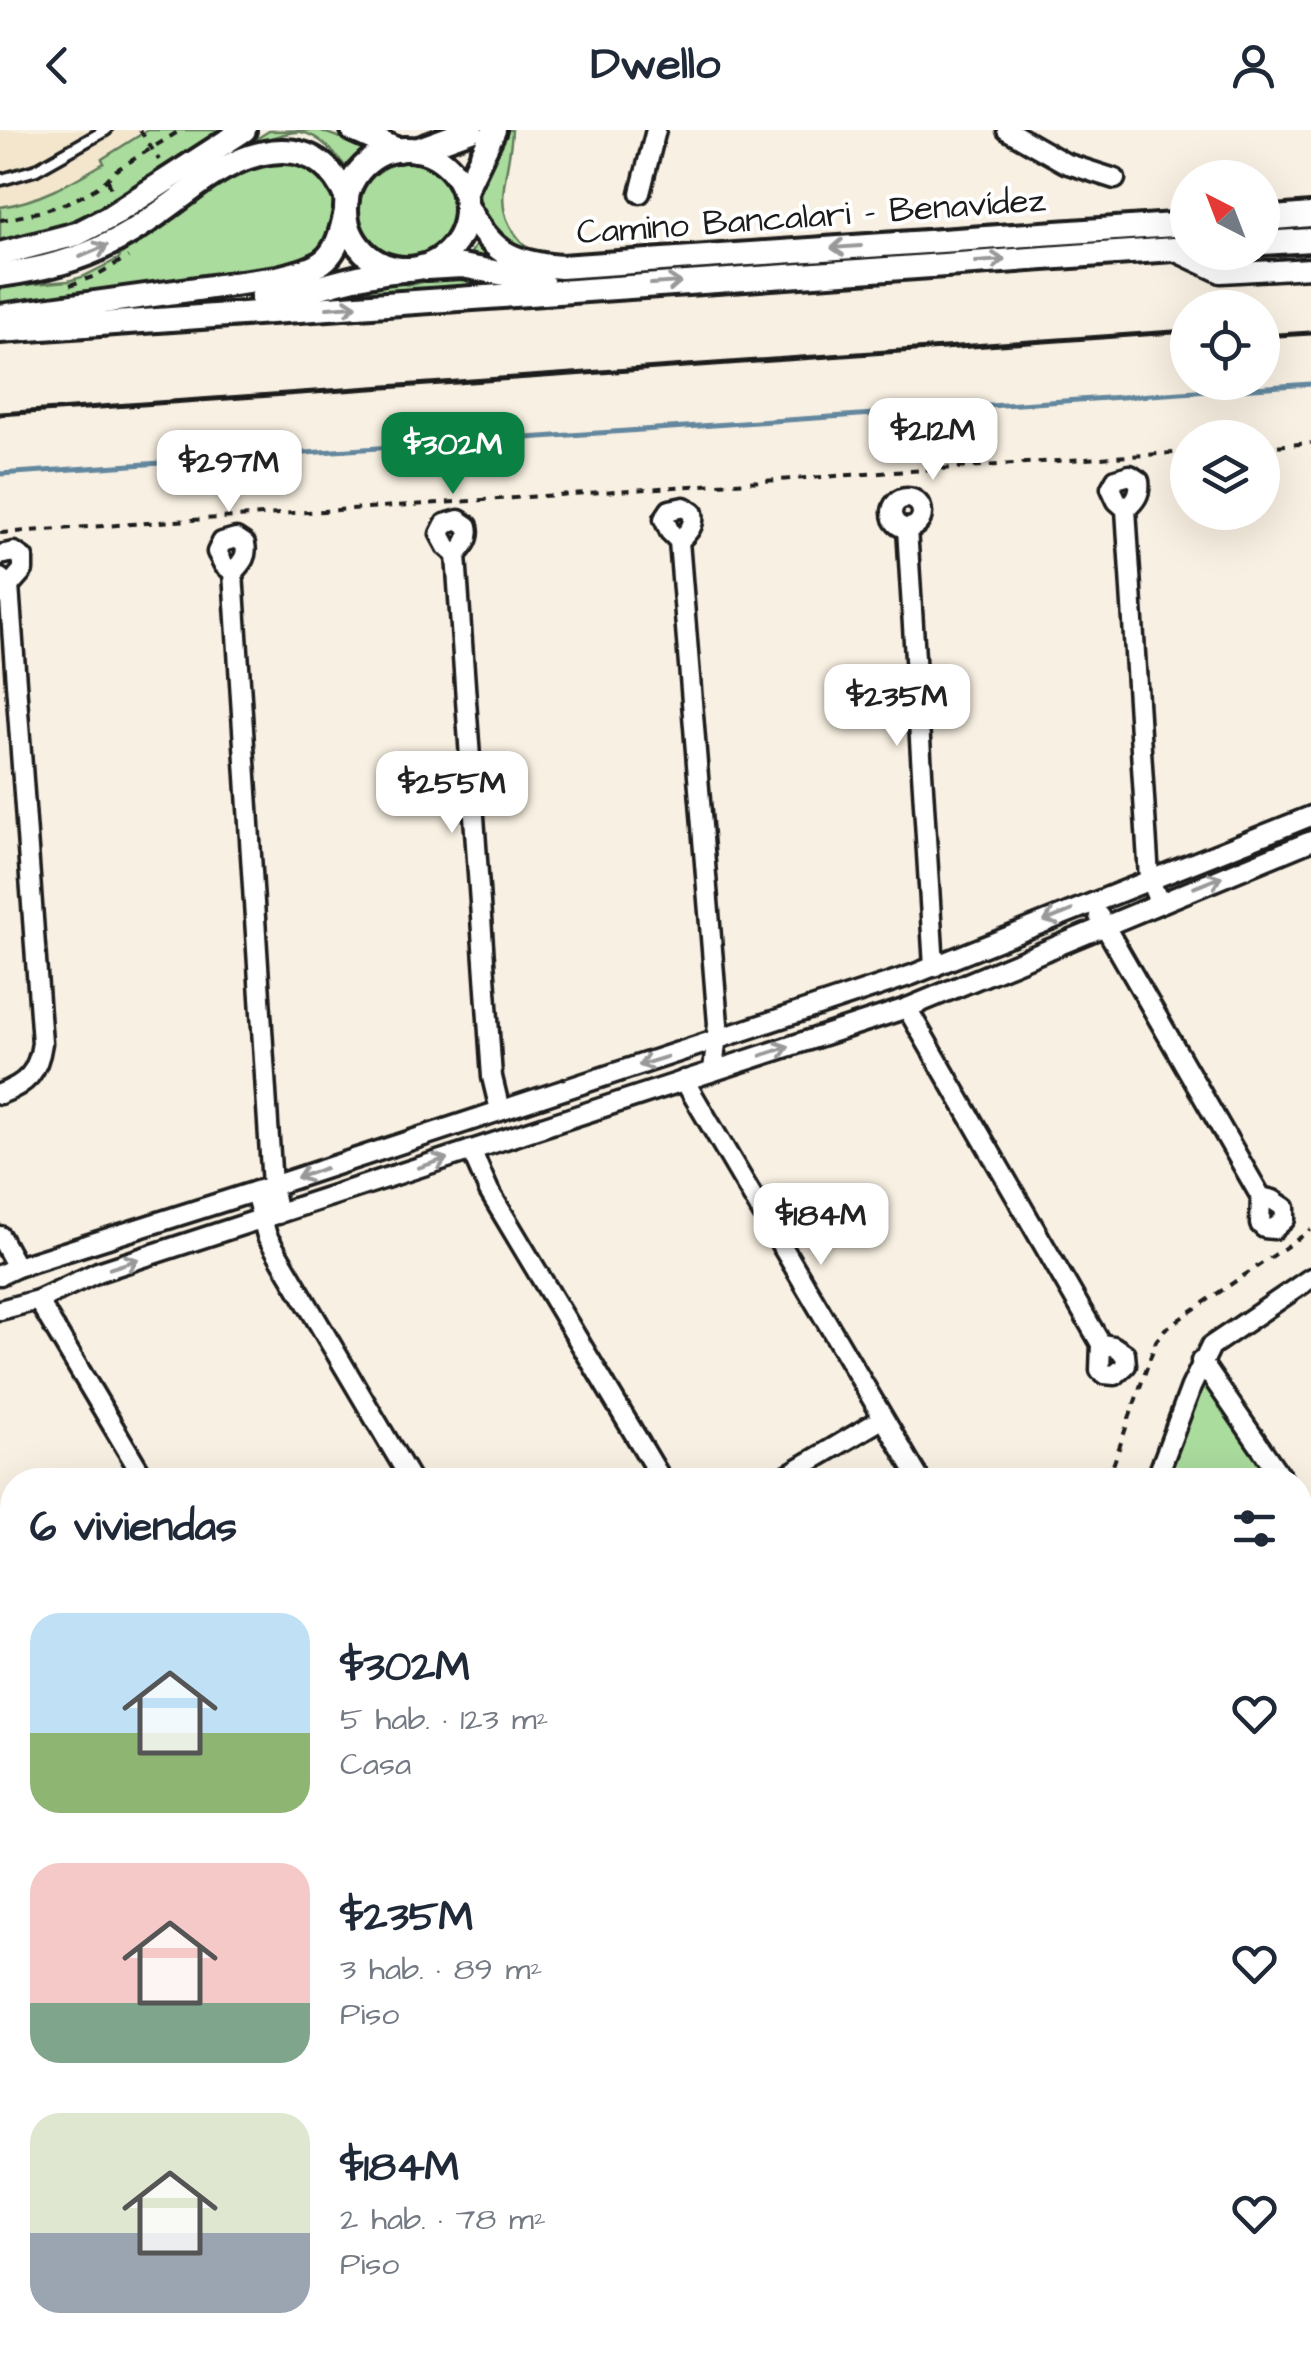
<!DOCTYPE html>
<html lang="es">
<head>
<meta charset="utf-8">
<style>
	:root { --surface:#fff; --page:#f2f2f3; --text:#1f2937; --muted:#747a83; --accent:#0b8043 }
	body { margin:0; font-family:"Architects Daughter",sans-serif; background:var(--page); color:var(--text); height:100vh; display:flex; flex-direction:column; font-size:38px; white-space:nowrap }
	* { box-sizing:border-box; margin:0 }
	p { font-size:32px; color:var(--muted) }
	.icon { flex:none; width:55px; height:55px; fill:none; stroke:currentColor; stroke-width:2; stroke-linecap:round; stroke-linejoin:round }
	.map { position:relative; flex:1; overflow:hidden }
	.side { position:absolute; left:0px; top:1338px; width:1312px; height:892px; display:flex; flex-direction:column; background:var(--surface); border-radius:40px 40px 0 0; box-shadow:0 10px 40px #0002 }
	.side>* { flex:none }
	.needle { width:65px; rotate:318deg }
	.fabs { position:absolute; left:1170px; top:30px; display:grid; gap:20px }
	.fabs a { display:grid; place-items:center; width:110px; height:110px; border-radius:50%; background:var(--surface); box-shadow:0 10px 40px #0002; font-size:50px }
	.price { position:absolute; translate:-50% -85px; padding:0 22px; border-radius:20px; background:#fff; color:#222; font-size:32px; line-height:65px; filter:drop-shadow(0 2px 5px #0008) }
	.price::after { content:''; position:absolute; left:50%; top:60px; width:30px; height:22px; margin-left:-15px; background:inherit; clip-path:polygon(0 0,100% 0,50% 100%) }
	.price.active { background:var(--accent); color:#fff }
	ul { padding:0; list-style:none }
	li { display:flex; align-items:center; gap:30px; height:250px; padding:0 30px }
	li span { display:grid; place-items:center; flex:none; width:280px; height:200px; border-radius:30px; color:#555 }
	li>.icon { margin-inline-start:auto }
	span .icon { width:120px; height:120px; fill:#fffc; stroke-width:1 }
	li b { font-size:42px }
	h2 { display:flex; justify-content:space-between; align-items:center; height:120px; padding:0 30px; font-size:42px }
	header { display:flex; justify-content:space-between; align-items:center; height:130px; padding:0 30px; background:var(--surface); font-size:45px; font-weight:700 }
	.map>svg:first-child { display:block }
	.built { fill:#f3e6cd }
	.green { fill:#aadc9d; stroke:#637c5c; stroke-width:2.5 }
	.water { fill:url(#water-rules); stroke:#63879e; stroke-width:2.5 }
	.lines { fill:none; stroke-linecap:round; stroke-linejoin:round }
	.stream { stroke:#63879e; stroke-width:5 }
	.lane-casing { stroke:#1c1c1c; stroke-width:16 }
	.street-casing { stroke:#1c1c1c; stroke-width:25 }
	.secondary-casing { stroke:#1c1c1c; stroke-width:30 }
	.path { stroke:#1c1c1c; stroke-width:4; stroke-dasharray:8 8; stroke-linecap:butt }
	.lane { stroke:#fff; stroke-width:9 }
	.street { stroke:#fff; stroke-width:18 }
	.secondary { stroke:#fff; stroke-width:22 }
	.rail { stroke:#1c1c1c; stroke-width:5 }
	.oneway { stroke:#999 }
	.labels { text-anchor:middle; stroke-width:8; stroke-linejoin:round; paint-order:stroke }
	.street-label { font-size:35px; fill:#1c1c1c; stroke:#fff }
</style>
</head>
<body>
<header><svg class="icon" aria-label="back" viewBox="0 0 24 24"><path d="M15 5l-7 7 7 7"/></svg>Dwello<svg class="icon" aria-label="person" viewBox="0 0 24 24"><circle cx="12" cy="8" r="4"/><path d="M4 21q1-7 8-7t8 7"/></svg></header>
<div class="map">
<svg width="1311" height="2229" viewBox="0 0 1311 2229">
	<defs>
		<pattern id="water-rules" width="6" height="5" patternUnits="userSpaceOnUse" patternTransform="scale(2.5)"><rect width="6" height="5" fill="#93cff4"/><path d="M0 2.5h6" fill="none" stroke="#7eb1d1"/></pattern>
	</defs>
	<rect width="100%" height="100%" fill="#f8f0e2"/>
	<filter id="ink" filterUnits="userSpaceOnUse"><feTurbulence type="fractalNoise" baseFrequency=".01" numOctaves="2"/><feDisplacementMap in="SourceGraphic" scale="20" xChannelSelector="R" yChannelSelector="G"/><feConvolveMatrix kernelMatrix="1 2 1 2 8 2 1 2 1" color-interpolation-filters="sRGB"/></filter>
	<g filter="url(#ink)">
		<polygon class="built" points="0,0 148,0 103,29 105,33 69,54 30,70 0,77"/>
		<g class="green">
			<path d="M148,0H228C156,45 87,98 0,110V77C38,72 72,52 104,33L102,29Z"/>
			<path d="M318,0L369,18L348,40C336,24 321,6 301,2C256,0 165,72 125,95C103,108 78,117 54,128L53,124L122,93L269,1Z"/>
			<path d="M502,0H512C509,55 485,81 532,122L531,126C462,83 473,67 502,0Z"/>
			<polygon points="295,18 338,64 336,102 307,133 0,180 0,157 68,151 82,147 118,129 129,114 170,90 247,32"/>
			<circle cx="406" cy="79" r="50"/>
			<polygon points="1188,105 1187,111 568,153 468,128 478,111 551,148 567,148"/>
			<polygon points="456,143 513,156 299,170 379,151 411,155"/>
			<polygon points="1205,1253 1209,1255 1275,1350 1162,1350 1194,1264"/>
			<polygon points="1300,1387 1311,1404 1311,1537 1300,1540"/>
		</g>
		<polygon class="water" points="0,1410 12,1424 12,2126 0,2124"/>
		<g class="lines">
			<polyline class="stream" points="0,344 1311,254"/>
			<g class="lane-casing">
				<polyline id="lane" points="0,50 35,40 106,0"/>
			</g>
			<g class="street-casing">
				<g id="street">
					<polyline points="1007,0 1065,33 1115,49"/>
					<polyline points="640,63 656,0"/>
					<polyline points="1170,119 1221,143 1311,138"/>
					<circle cx="907" cy="383" r="15"/>
					<path d="M1126,379C1135,371 1141,364 1139,351L1130,345L1116,349L1111,358L1117,371L1126,379L1149,748L1159,772"/>
					<polyline points="907,398 934,837"/>
					<path d="M679,411C688,402 695,396 693,383L684,377L670,380L664,389L670,402L679,411L718,894L713,941"/>
					<polyline points="0,425 14,422 23,428 23,440 9,456"/>
					<path d="M456,425C464,416 471,409 468,396L459,390L445,394L440,404L447,417L456,425L492,947L500,980"/>
					<path d="M233,442L224,435L217,422L222,412L236,408L245,414C248,427 241,433 233,442L272,1056L278,1084"/>
					<path d="M0,448L9,456L42,913C38,942 27,954 0,964"/>
					<polyline points="1099,786 1261,1067 1260,1094 1264,1098 1274,1099 1285,1089 1285,1078 1273,1070 1261,1067"/>
					<polyline points="907,878 1101,1214 1100,1240 1104,1244 1115,1245 1126,1235 1125,1224 1113,1216 1101,1214"/>
					<polyline points="684,950 920,1350"/>
					<polyline points="471,1020 489,1061 662,1350"/>
					<polyline points="255,1062 267,1106 411,1350"/>
					<polyline points="0,1106 17,1137"/>
					<polyline points="0,1145 17,1137 272,1056 912,845 1311,686"/>
					<polyline points="38,1170 145,1350"/>
					<polyline points="0,1180 38,1170 98,1142 907,878 1311,711"/>
					<polyline points="1201,1231 1283,1350"/>
					<polyline points="779,1350 882,1289"/>
					<polyline points="1156,1350 1191,1257 1211,1216 1311,1148"/>
					<polyline points="1300,1376 1311,1392"/>
					<polyline points="1300,1548 1311,1545"/>
					<polyline points="1300,1770 1311,1770"/>
					<polyline points="1300,2003 1311,2008"/>
					<polyline points="628,2218 633,2227 639,2229"/>
					<polyline points="655,2218 668,2229"/>
					<polyline points="937,2218 945,2229"/>
					<polyline points="842,2229 860,2218"/>
					<polyline points="874,2229 884,2218"/>
					<polyline points="1299,2229 1311,2202"/>
				</g>
			</g>
			<g class="secondary-casing">
				<g id="secondary">
					<polyline points="353,0 398,20"/>
					<circle cx="406" cy="79" r="60"/>
					<polyline points="416,20 471,0"/>
					<polyline points="464,63 494,0"/>
					<path d="M466,75C490,121 510,133 561,137L1188,94"/>
					<polyline points="1262,89 1311,85"/>
					<polyline points="1262,113 1311,110"/>
					<polyline points="0,124 77,104 108,88 244,0"/>
					<polyline points="426,138 462,136 542,151"/>
					<path d="M0,145C38,140 77,131 111,113C141,98 168,77 195,57C253,14 318,0 347,69"/>
					<path d="M262,168C311,164 354,143 403,140"/>
					<path d="M0,186L277,148C325,137 336,131 346,81"/>
					<polyline points="0,201 1188,118"/>
				</g>
			</g>
			<g class="path">
				<polyline points="140,0 159,30"/>
				<polyline points="108,50 113,65"/>
				<path d="M0,90C30,86 96,69 113,42L181,0"/>
				<polyline points="70,155 95,146 128,127"/>
				<polyline points="1262,317 1311,313"/>
				<polyline points="0,403 1188,322"/>
				<polyline points="1108,1350 1156,1211 1165,1199 1311,1100"/>
				<polyline points="1195,1350 1219,1344 1240,1350"/>
				<polyline points="1300,1435 1311,1451"/>
				<polyline points="1300,1516 1311,1499"/>
				<polyline points="1300,1519 1311,1515"/>
			</g>
			<use href="#lane" class="lane"/>
			<use href="#street" class="street"/>
			<use href="#secondary" class="secondary"/>
			<g class="rail">
				<polyline points="1262,206 1311,203"/>
				<polyline points="0,284 1188,201"/>
			</g>
		</g>
		<defs><path id="oneway-shaft" d="M-6 0H5M1.5-3L5.5 0L1.5 3" fill="none" stroke-width="1.6" stroke-linecap="round" stroke-linejoin="round" transform="scale(2.5)"/></defs>
		<g class="oneway">
			<use href="#oneway-shaft" transform="translate(846 117) rotate(176)"/>
			<use href="#oneway-shaft" transform="translate(94 121) rotate(-23)"/>
			<use href="#oneway-shaft" transform="translate(990 131) rotate(-4)"/>
			<use href="#oneway-shaft" transform="translate(666 153) rotate(-4)"/>
			<use href="#oneway-shaft" transform="translate(342 177) rotate(-4)"/>
			<use href="#oneway-shaft" transform="translate(1208 752) rotate(-22)"/>
			<use href="#oneway-shaft" transform="translate(1058 786) rotate(158)"/>
			<use href="#oneway-shaft" transform="translate(775 921) rotate(-18)"/>
			<use href="#oneway-shaft" transform="translate(653 931) rotate(163)"/>
			<use href="#oneway-shaft" transform="translate(433 1033) rotate(-18)"/>
			<use href="#oneway-shaft" transform="translate(311 1043) rotate(161)"/>
			<use href="#oneway-shaft" transform="translate(124 1134) rotate(-18)"/>
		</g>
	</g>
	<g class="labels">
		<g class="street-label">
			<text transform="translate(811 85) rotate(-4)" y="12">Camino Bancalari - Benavídez</text>
		</g>
	</g>
</svg>
<div class="fabs">
<a><svg class="needle" viewBox="-14 -14 28 28"><path d="M0-13l5 13h-10z" fill="#e53935"/><path d="M0 13l5-13h-10z" fill="#747a83"/></svg></a>
<a><svg class="icon" aria-label="locate" viewBox="0 0 24 24"><circle cx="12" cy="12" r="6"/><path d="M12 2v4M12 18v4M2 12h4M18 12h4"/></svg></a>
<a><svg class="icon" aria-label="layers" viewBox="0 0 24 24"><path d="M12 4l9 5-9 5-9-5zM3 14l9 5 9-5"/></svg></a>
</div>
<b class="price" style="left:933px;top:353px">$212M</b>
<b class="price active" style="left:453px;top:367px">$302M</b>
<b class="price" style="left:229px;top:385px">$297M</b>
<b class="price" style="left:897px;top:619px">$235M</b>
<b class="price" style="left:452px;top:706px">$255M</b>
<b class="price" style="left:821px;top:1138px">$184M</b>
<section class="side">
<h2>6 viviendas<svg class="icon" aria-label="filters" viewBox="0 0 24 24"><path d="M4 7h16M4 17h16"/><circle cx="9" cy="7" r="2"/><circle cx="15" cy="17" r="2"/></svg></h2>
<ul>
<li><span style="background:linear-gradient(#bfe0f5 60%,#8fb573 0)"><svg class="icon" aria-label="home" viewBox="0 0 24 24"><path d="M3 11l9-7 9 7M6 9v11h12V9"/></svg></span><div><b>$302M</b><p>5 hab. · 123 m²</p><p>Casa</p></div><svg class="icon" aria-label="heart" viewBox="0 0 24 24"><path d="M12 20l-8-8c-3-5 5-10 8-4 3-6 11-1 8 4z"/></svg></li>
<li><span style="background:linear-gradient(#f6c9c9 70%,#7fa58c 0)"><svg class="icon" aria-label="home" viewBox="0 0 24 24"><path d="M3 11l9-7 9 7M6 9v11h12V9"/></svg></span><div><b>$235M</b><p>3 hab. · 89 m²</p><p>Piso</p></div><svg class="icon" aria-label="heart" viewBox="0 0 24 24"><path d="M12 20l-8-8c-3-5 5-10 8-4 3-6 11-1 8 4z"/></svg></li>
<li><span style="background:linear-gradient(#dfe7d0 60%,#9aa5b1 0)"><svg class="icon" aria-label="home" viewBox="0 0 24 24"><path d="M3 11l9-7 9 7M6 9v11h12V9"/></svg></span><div><b>$184M</b><p>2 hab. · 78 m²</p><p>Piso</p></div><svg class="icon" aria-label="heart" viewBox="0 0 24 24"><path d="M12 20l-8-8c-3-5 5-10 8-4 3-6 11-1 8 4z"/></svg></li>
</ul>
</section>
</div>
</body>
</html>
